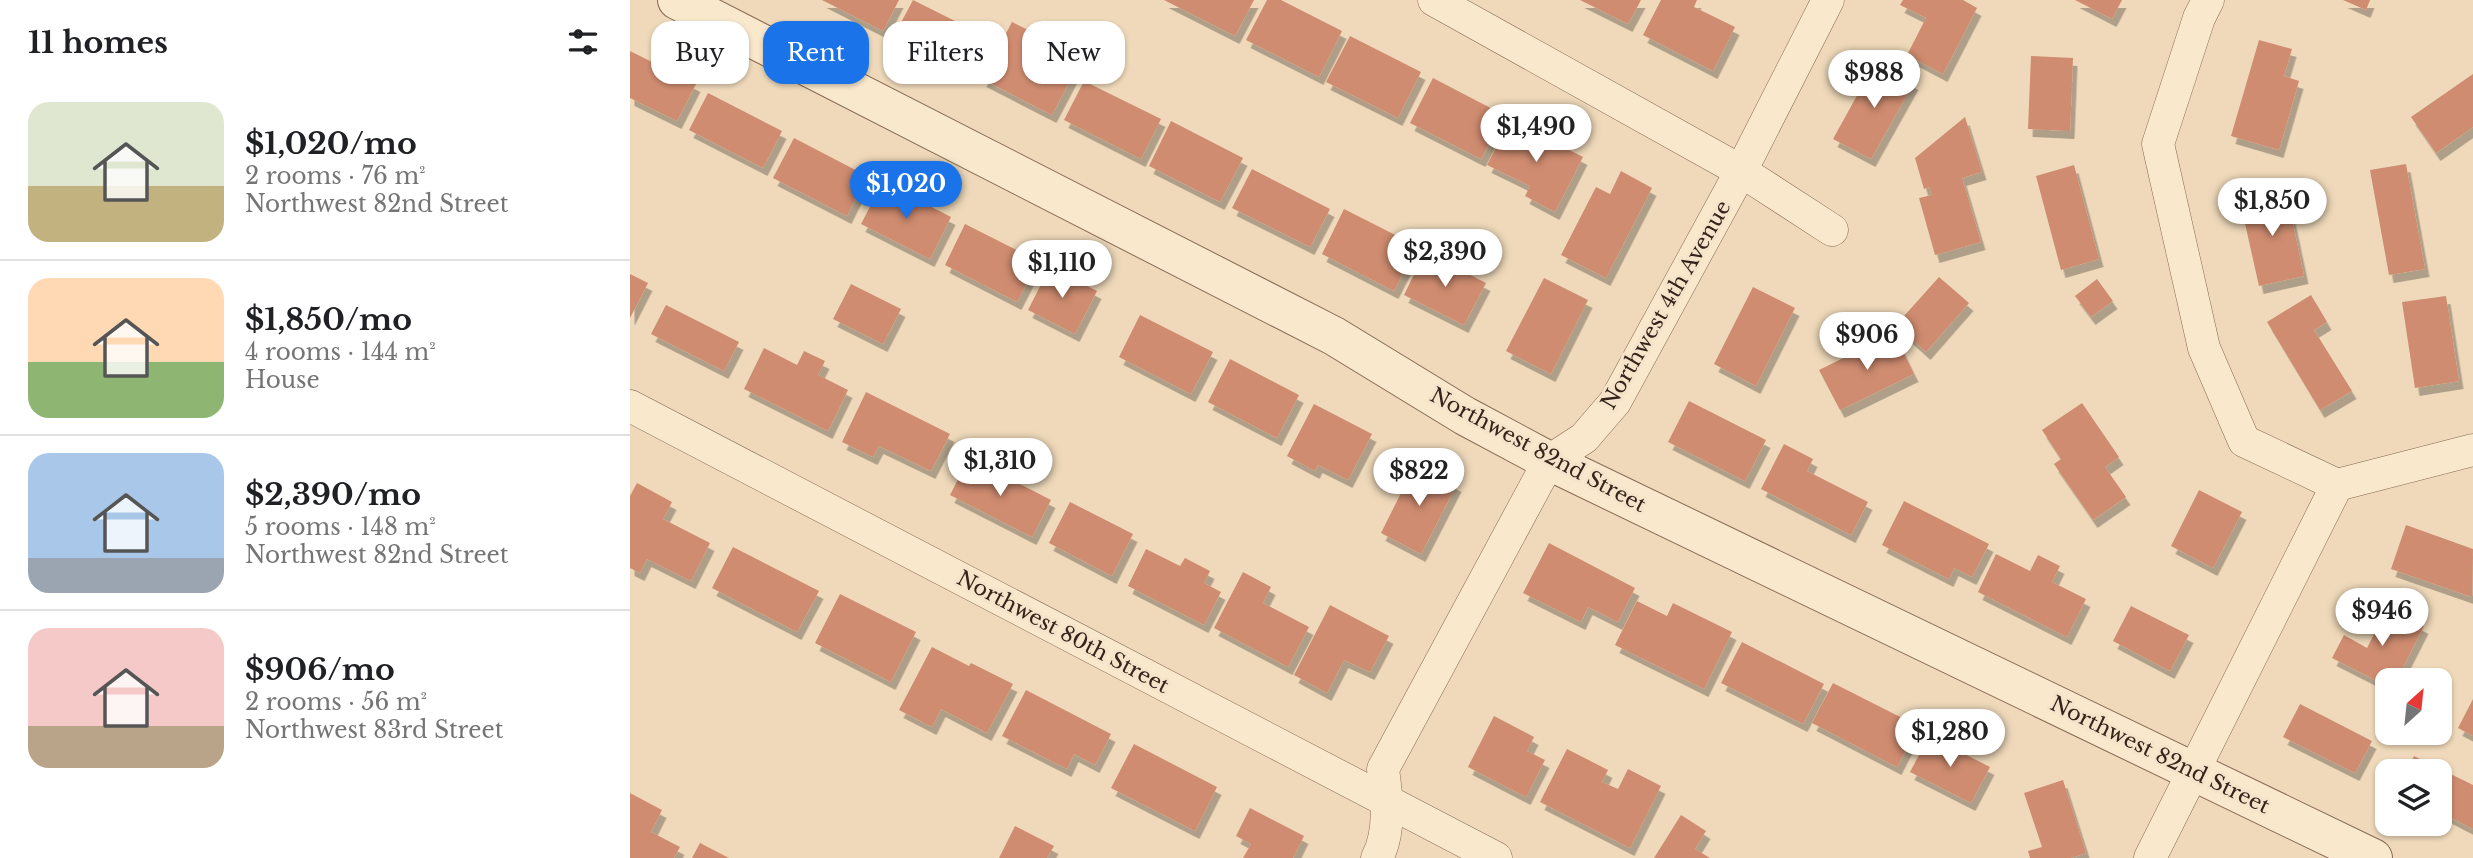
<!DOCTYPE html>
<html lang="en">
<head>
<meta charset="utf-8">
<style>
	:root { --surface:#fff; --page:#f6f6f6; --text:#202124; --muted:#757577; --line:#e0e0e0; --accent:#1a73e8 }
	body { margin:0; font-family:"Libre Baskerville",serif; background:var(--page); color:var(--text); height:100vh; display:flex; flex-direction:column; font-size:26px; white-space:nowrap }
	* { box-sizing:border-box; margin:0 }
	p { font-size:23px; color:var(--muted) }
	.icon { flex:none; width:38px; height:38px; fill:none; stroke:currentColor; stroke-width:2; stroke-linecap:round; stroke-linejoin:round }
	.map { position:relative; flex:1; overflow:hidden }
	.drawer { display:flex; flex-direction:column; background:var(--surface); width:630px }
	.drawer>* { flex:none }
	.hud { position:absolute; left:21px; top:21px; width:665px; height:63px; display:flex; gap:14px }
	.needle { width:46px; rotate:27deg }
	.controls { position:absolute; left:1745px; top:668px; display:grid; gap:14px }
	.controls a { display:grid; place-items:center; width:77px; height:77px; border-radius:14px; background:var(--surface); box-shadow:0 2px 5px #0004; font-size:35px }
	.price { position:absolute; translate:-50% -60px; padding:0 16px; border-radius:24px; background:#fff; color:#222; font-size:23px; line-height:46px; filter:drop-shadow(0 2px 4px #0008) }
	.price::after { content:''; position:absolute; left:50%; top:42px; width:21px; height:16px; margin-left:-10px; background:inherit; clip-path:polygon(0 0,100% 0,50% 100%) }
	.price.on { background:var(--accent); color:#fff }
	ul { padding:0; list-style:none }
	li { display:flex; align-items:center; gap:21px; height:175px; padding:0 28px }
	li+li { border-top:2px solid var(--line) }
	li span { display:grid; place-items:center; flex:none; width:196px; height:140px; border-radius:21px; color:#555 }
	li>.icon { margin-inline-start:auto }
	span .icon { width:84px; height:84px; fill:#fffc; stroke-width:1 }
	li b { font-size:30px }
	h2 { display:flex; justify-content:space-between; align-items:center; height:84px; padding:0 28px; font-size:30px }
	.pill { padding:0 24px; border-radius:21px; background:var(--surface); box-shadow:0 2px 5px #0004; font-size:24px; line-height:63px }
	.pill.on { background:var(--accent); color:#fff }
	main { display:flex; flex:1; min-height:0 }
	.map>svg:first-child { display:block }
	.building { fill:#cf8c6f; filter:url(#shadow) }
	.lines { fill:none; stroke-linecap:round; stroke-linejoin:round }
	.minor-casing { stroke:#866954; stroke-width:33 }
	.tertiary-casing { stroke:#866954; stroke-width:40 }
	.minor { stroke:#fae8cd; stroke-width:32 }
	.tertiary { stroke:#fae8cd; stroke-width:38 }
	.labels { text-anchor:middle; stroke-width:6; stroke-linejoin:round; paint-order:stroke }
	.street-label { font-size:21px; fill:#34241a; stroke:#f6e4ca }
</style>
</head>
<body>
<main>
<section class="drawer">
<h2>11 homes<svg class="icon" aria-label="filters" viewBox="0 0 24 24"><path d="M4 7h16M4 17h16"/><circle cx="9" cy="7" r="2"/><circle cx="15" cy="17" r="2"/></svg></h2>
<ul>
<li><span style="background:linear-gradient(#dfe7d0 60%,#c2b280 0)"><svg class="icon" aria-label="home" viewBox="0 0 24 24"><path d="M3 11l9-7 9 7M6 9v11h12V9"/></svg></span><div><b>$1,020/mo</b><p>2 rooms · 76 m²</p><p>Northwest 82nd Street</p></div></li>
<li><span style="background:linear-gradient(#ffd9b3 60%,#8fb573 0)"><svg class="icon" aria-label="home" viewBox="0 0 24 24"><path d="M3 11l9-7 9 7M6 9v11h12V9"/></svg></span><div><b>$1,850/mo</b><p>4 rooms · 144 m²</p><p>House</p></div></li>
<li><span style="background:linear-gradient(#a9c7e8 75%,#9aa5b1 0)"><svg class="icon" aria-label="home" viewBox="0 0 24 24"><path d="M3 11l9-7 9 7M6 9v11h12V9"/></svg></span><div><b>$2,390/mo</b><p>5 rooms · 148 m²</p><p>Northwest 82nd Street</p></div></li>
<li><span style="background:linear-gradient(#f6c9c9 70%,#b9a48a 0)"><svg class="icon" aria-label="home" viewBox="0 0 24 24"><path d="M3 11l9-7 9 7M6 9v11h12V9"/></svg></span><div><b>$906/mo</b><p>2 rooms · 56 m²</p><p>Northwest 83rd Street</p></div></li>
</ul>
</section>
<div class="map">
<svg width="1843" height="858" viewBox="0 0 1843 858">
	<defs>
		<filter id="shadow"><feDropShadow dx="4.5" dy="8" stdDeviation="0" flood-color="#0004"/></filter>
	</defs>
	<rect width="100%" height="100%" fill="#efd9ba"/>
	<g class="building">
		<polygon points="192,0 269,0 253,31"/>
		<polygon points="283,0 355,36 338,69 266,32"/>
		<polygon points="534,0 624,0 605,36"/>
		<polygon points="637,0 651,0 712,31 689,77 616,40"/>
		<polygon points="950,0 1011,0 998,24"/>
		<polygon points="1031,0 1067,0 1064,7 1105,27 1083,71 1013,35"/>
		<polygon points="1273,0 1333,0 1347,8 1313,74 1277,55 1296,18 1270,5"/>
		<polygon points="1445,0 1492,0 1482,19"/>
		<polygon points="1713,0 1740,0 1736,10"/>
		<polygon points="382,22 406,34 399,48 445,71 422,115 352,79"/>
		<polygon points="720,36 791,72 768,118 696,82"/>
		<polygon points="1629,40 1662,49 1654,76 1669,81 1649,150 1601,136"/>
		<polygon points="0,51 66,84 47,121 0,98"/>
		<polygon points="1401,56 1443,58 1440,131 1398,129"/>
		<polygon points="1246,61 1284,82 1241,159 1203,139"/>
		<polygon points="1843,74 1843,127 1806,153 1781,117"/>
		<polygon points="803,78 874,115 851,159 780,123"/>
		<polygon points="454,81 531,119 511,159 434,120"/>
		<polygon points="78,93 152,131 133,168 59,130"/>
		<polygon points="1335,117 1352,172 1332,178 1351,242 1305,255 1289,198 1302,195 1299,187 1294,189 1285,158"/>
		<polygon points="880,120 953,157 925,212 895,196 900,186 857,165"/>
		<polygon points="541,121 613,158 590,202 519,166"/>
		<polygon points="164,138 237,176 217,216 143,178"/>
		<polygon points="1776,164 1795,269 1759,275 1740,170"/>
		<polygon points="1444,165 1469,259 1431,270 1406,176"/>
		<polygon points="622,169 700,209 680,247 602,208"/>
		<polygon points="991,171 1022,188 976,278 931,255 966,187 980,194"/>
		<polygon points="253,182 321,217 300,259 231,224"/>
		<polygon points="1656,191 1674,276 1629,286 1610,201"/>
		<polygon points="714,209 787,246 764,291 692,254"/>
		<polygon points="335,224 408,261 387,302 315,265"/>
		<polygon points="795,252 856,283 834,325 774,295"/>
		<polygon points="420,267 467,291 445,334 398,310"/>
		<polygon points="0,274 18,283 0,318"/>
		<polygon points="1309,277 1339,303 1296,352 1266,325"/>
		<polygon points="914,278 958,300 921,374 876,351"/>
		<polygon points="1467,279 1483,301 1461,317 1445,296"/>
		<polygon points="221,284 271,309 253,344 203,319"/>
		<polygon points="1123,287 1165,308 1126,386 1084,364"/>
		<polygon points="1681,295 1697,322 1684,330 1722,391 1690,410 1637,322"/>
		<polygon points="1816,296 1829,381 1785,388 1772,302"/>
		<polygon points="36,305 109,342 94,371 21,334"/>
		<polygon points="510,315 583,352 561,394 489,357"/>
		<polygon points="1264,333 1284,374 1210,410 1189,370"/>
		<polygon points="134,348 167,365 174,351 195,361 188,375 218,390 198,431 114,389"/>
		<polygon points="600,359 669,395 647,438 578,402"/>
		<polygon points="236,392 320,434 301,471 249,446 243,457 212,442"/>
		<polygon points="1059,401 1136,440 1115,481 1038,442"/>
		<polygon points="1452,403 1489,457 1475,467 1496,497 1463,520 1424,464 1431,459 1412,430"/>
		<polygon points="684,404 742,434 718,480 688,465 685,471 657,456"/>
		<polygon points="1154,444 1183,459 1177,471 1238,502 1221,535 1131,489"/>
		<polygon points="339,458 421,500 402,537 320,495"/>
		<polygon points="786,463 827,484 791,554 751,533"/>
		<polygon points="7,483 42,502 33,519 80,543 61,581 17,559 10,573 0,568 0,496"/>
		<polygon points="1569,490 1612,512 1583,568 1541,546"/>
		<polygon points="1274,501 1359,544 1342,577 1324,568 1319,579 1252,545"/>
		<polygon points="440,502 503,534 482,576 419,543"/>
		<polygon points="1776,525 1843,549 1842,597 1761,569"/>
		<polygon points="919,543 1005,588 988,622 958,607 951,622 893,593"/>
		<polygon points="103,547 189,591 167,632 82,588"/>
		<polygon points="516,549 550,566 555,558 580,571 574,583 591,592 574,625 498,586"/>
		<polygon points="1366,554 1400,571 1408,555 1430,566 1422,582 1456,599 1437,637 1348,592"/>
		<polygon points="613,572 641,587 633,603 679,627 658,667 584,628"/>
		<polygon points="210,594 286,632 261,682 185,643"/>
		<polygon points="1007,601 1037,616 1043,603 1102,632 1074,689 985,645"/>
		<polygon points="700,605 759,636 740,672 714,660 697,693 664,675"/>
		<polygon points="1501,606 1559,635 1540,671 1483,641"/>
		<polygon points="1758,607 1794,626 1766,681 1757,681 1757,686 1702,658 1714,635 1737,648"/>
		<polygon points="1112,642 1194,684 1173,724 1091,683"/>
		<polygon points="302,647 339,666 341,663 383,684 357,733 311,709 302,727 269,710"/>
		<polygon points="1203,683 1288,726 1267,767 1182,723"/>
		<polygon points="396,690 481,734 465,765 444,754 437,769 372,736"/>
		<polygon points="1843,699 1843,736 1828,728"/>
		<polygon points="1670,704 1742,741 1725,773 1653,737"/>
		<polygon points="864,716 904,737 897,751 915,760 896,797 838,767"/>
		<polygon points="1299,736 1360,767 1341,803 1280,772"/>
		<polygon points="504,744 587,787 565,831 481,788"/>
		<polygon points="937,749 978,770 972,782 988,789 998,769 1031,786 1000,848 910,802"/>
		<polygon points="1784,756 1843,785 1843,829 1810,812 1810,772 1776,772"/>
		<polygon points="1433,780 1456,853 1441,858 1400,858 1398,851 1412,847 1394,793"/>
		<polygon points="0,793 32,810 21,832 50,847 44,858 0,858"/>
		<polygon points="620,808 674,836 663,858 613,858 621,844 606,836"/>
		<polygon points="1051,815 1076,831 1065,849 1080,858 1024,858"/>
		<polygon points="385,826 424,846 417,858 369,858"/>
		<polygon points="70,843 99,858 62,858"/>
	</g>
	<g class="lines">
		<g class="minor-casing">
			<g id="minor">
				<polyline points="804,0 1111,171 1202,230"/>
				<polyline points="0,406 866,858"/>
				<polyline points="1707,485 1843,450"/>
				<path d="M747,858C761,832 757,797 753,769L919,461L954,438L985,402L1111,171L1198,0"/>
				<polyline points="1520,858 1707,485 1614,441 1574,348 1528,144 1569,18 1578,0"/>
			</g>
		</g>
		<g class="tertiary-casing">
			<polyline id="tertiary" points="47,0 704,336 835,416 919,461 1743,858"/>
		</g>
		<use href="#minor" class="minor"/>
		<use href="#tertiary" class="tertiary"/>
	</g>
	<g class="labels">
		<g class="street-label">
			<text transform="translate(1036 305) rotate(-60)" y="7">Northwest 4th Avenue</text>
			<text transform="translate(908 450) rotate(28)" y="7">Northwest 82nd Street</text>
			<text transform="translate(433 632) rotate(28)" y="7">Northwest 80th Street</text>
			<text transform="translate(1530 755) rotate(26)" y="7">Northwest 82nd Street</text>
		</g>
	</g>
</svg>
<div class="controls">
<a><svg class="needle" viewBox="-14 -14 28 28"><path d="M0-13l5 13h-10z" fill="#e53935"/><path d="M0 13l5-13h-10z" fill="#757577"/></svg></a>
<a><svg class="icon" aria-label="layers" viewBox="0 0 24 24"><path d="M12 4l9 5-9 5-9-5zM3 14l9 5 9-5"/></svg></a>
</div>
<b class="price" style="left:1244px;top:110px">$988</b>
<b class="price" style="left:906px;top:164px">$1,490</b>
<b class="price on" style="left:276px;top:221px">$1,020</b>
<b class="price" style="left:1642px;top:238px">$1,850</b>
<b class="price" style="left:815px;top:289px">$2,390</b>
<b class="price" style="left:432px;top:300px">$1,110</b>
<b class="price" style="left:1237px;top:372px">$906</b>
<b class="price" style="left:370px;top:498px">$1,310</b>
<b class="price" style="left:789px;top:508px">$822</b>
<b class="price" style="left:1752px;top:648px">$946</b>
<b class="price" style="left:1320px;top:769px">$1,280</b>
<div class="hud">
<a class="pill">Buy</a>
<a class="pill on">Rent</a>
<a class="pill">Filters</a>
<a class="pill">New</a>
</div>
</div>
</main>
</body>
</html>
